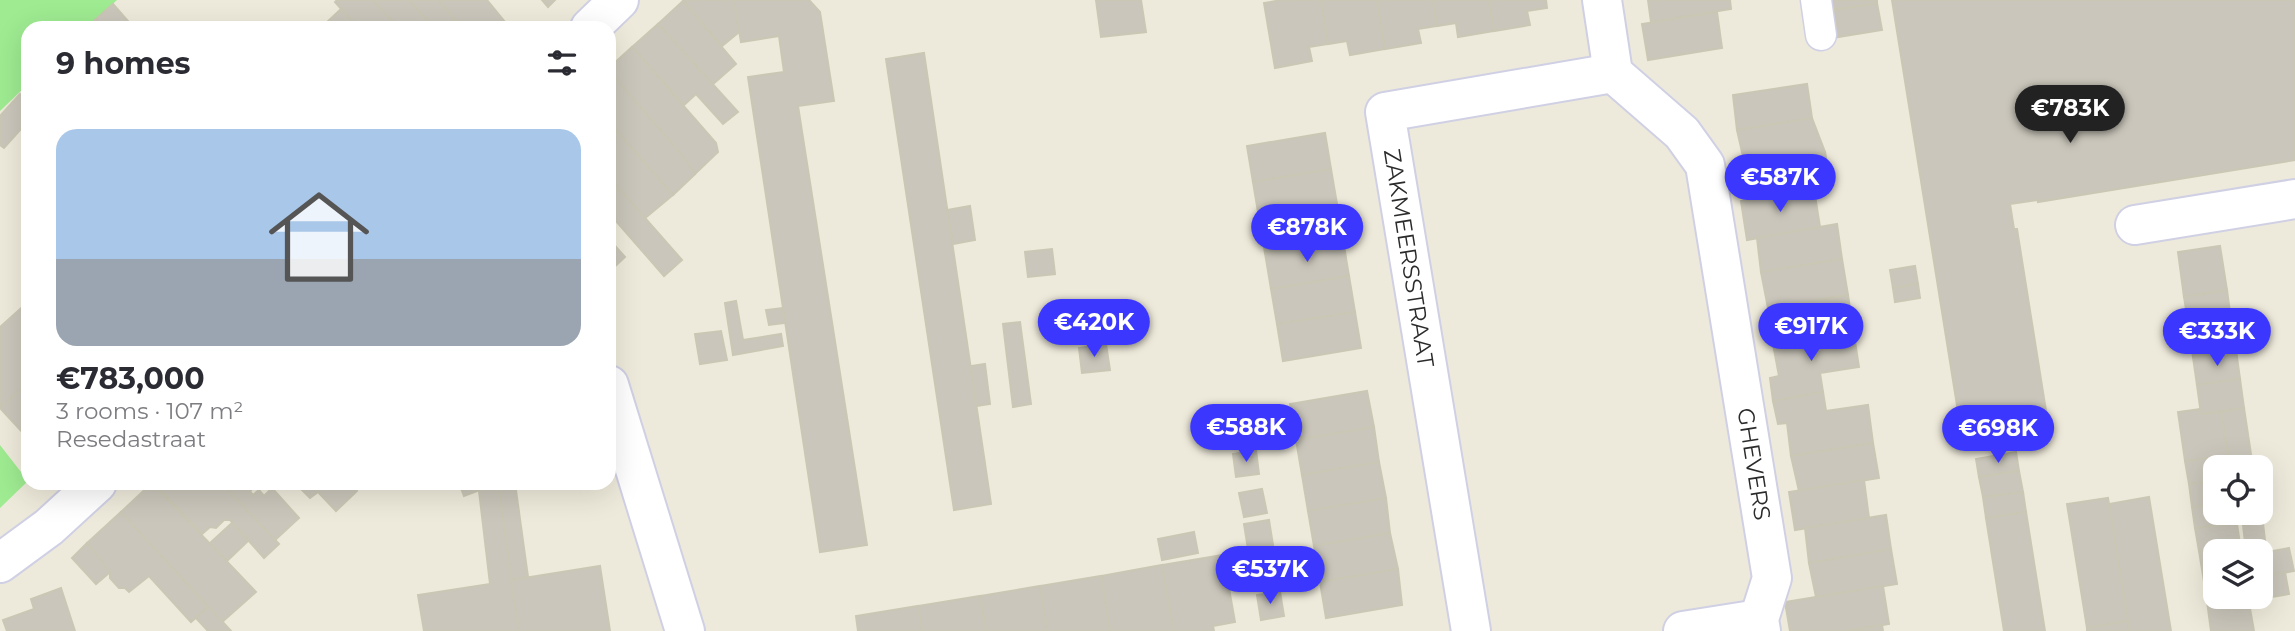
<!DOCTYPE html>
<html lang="en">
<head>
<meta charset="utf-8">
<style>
	:root { --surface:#fff; --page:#f7f7f7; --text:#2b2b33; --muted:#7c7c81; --line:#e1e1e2; --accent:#3b37ff }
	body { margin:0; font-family:Montserrat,sans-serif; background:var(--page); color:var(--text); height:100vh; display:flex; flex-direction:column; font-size:26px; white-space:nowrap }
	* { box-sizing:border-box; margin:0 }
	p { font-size:23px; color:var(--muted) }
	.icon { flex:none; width:38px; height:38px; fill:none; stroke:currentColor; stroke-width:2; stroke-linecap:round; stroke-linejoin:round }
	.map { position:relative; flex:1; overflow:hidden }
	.drawer { position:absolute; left:21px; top:21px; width:595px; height:469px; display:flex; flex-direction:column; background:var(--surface); border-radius:21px; box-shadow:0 7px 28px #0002 }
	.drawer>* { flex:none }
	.buttons { position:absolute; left:2203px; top:455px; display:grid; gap:14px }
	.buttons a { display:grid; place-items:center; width:70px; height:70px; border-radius:14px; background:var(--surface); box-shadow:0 7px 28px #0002; font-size:35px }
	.price { position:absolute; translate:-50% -60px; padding:0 16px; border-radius:24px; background:var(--accent); color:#fff; font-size:23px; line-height:46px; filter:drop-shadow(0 2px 4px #0008) }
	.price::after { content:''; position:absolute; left:50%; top:42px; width:21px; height:16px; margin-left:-10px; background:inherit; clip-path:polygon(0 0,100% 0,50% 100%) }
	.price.active { background:#222; color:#fff }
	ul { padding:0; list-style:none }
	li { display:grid; align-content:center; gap:14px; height:371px; padding:0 35px }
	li+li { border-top:2px solid var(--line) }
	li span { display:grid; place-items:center; height:217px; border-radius:21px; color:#555 }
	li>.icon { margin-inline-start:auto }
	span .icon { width:126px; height:126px; fill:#fffc; stroke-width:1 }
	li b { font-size:30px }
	h2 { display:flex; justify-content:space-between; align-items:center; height:84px; padding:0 35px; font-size:30px }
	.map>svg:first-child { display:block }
	.green { fill:#9eeb91 }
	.building { fill:#cac6bb; stroke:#cac7b4; stroke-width:2 }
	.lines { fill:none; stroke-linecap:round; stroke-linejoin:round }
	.service-casing { stroke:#d0d0e5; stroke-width:33 }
	.minor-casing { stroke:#d0d0e5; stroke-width:42 }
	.service { stroke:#fff; stroke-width:30 }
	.minor { stroke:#fff; stroke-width:38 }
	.labels { text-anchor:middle; stroke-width:5; stroke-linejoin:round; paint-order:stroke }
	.street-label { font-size:23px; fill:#2b2b2b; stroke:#fff }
</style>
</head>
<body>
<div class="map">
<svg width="2295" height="631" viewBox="0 0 2295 631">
	<rect width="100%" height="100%" fill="#eeeadb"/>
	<g class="green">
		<polygon points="0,0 117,0 87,28 28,28 28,84 0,111"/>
		<polygon points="0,445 28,481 0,508"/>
	</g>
	<g class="building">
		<polygon points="337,0 373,0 399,28 358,28 335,2"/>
		<polygon points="373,0 409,0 435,28 399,28"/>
		<polygon points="409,0 439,0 462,28 435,28"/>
		<polygon points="439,0 487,0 510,28 462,28"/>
		<polygon points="542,0 555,0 548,7"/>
		<polygon points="684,0 734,0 739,32 722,46 683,1"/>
		<polygon points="734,0 809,0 820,12 834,101 798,106 867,545 820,552 748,77 784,72 779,36 741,42"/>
		<polygon points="1096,0 1141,0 1146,32 1101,37"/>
		<polygon points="1282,0 1321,0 1328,44 1309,47 1312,61 1275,68 1264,3"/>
		<polygon points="1321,0 1377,0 1385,49 1350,55 1347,41 1328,44"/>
		<polygon points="1377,0 1433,0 1437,26 1418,29 1421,43 1385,49"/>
		<polygon points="1433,0 1489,0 1494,31 1458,37 1456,23 1437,26"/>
		<polygon points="1489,0 1546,0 1547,8 1527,11 1530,25 1494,31"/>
		<polygon points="1648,0 1730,0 1731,9 1651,22"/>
		<polygon points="1832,0 1877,0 1877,3 1834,10"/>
		<polygon points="1892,0 2295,0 2295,160 2038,202 2038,200 2010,204 2014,229 2017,229 2050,436 1964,449"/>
		<polygon points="683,1 736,64 713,84 658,24"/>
		<polygon points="1877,3 1882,30 1838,37 1834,10"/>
		<polygon points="113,4 134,28 103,28 95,20"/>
		<polygon points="341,9 358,28 314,28 320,23 323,26"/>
		<polygon points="1717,12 1722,48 1648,60 1642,24"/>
		<polygon points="95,20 103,28 87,28"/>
		<polygon points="658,24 738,112 723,124 696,94 684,105 632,47"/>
		<polygon points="632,47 716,143 718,152 695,174 683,156 609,71 609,68"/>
		<polygon points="924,53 991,504 954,510 886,59"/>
		<polygon points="609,71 683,156 695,174 673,195 609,122"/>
		<polygon points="1807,84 1812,118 1737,130 1733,95"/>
		<polygon points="20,94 28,101 28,121 4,148 0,145 0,116"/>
		<polygon points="1812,118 1825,152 1745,165 1737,130"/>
		<polygon points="609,122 673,195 645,218 609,177"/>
		<polygon points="1325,133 1331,169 1253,182 1247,146"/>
		<polygon points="1825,152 1831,187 1749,200 1745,165"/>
		<polygon points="1331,169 1337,204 1259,218 1253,182"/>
		<polygon points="609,177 682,260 664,276 609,213"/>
		<polygon points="1814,189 1820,227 1747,240 1741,201"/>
		<polygon points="1337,205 1343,240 1265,253 1259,218"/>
		<polygon points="970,206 975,240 953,244 947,210"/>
		<polygon points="1837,224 1842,259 1761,272 1757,238"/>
		<polygon points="609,239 625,257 609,272"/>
		<polygon points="1343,240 1349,276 1271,289 1265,253"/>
		<polygon points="2220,246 2227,290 2184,297 2178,252"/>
		<polygon points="1052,249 1055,274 1028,277 1025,252"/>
		<polygon points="1842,259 1848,295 1768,308 1761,272"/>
		<polygon points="1915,266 1918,284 1893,288 1890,270"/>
		<polygon points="1349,276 1355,312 1277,324 1271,289"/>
		<polygon points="1918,284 1920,298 1895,302 1893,288"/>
		<polygon points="2227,290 2231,320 2189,327 2184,297"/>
		<polygon points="1848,295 1853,329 1773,344 1768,308"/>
		<polygon points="736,301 743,340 781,334 783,346 733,355 725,303"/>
		<polygon points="28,302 28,383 0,408 0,327"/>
		<polygon points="782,308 785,323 769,325 766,310"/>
		<polygon points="1355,312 1361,348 1283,361 1277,324"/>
		<polygon points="2231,320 2236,350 2193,357 2189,327"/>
		<polygon points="1020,322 1031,404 1013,407 1003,324"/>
		<polygon points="1853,329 1859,367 1820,373 1823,392 1773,401 1770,378 1779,376 1773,344"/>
		<polygon points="721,331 727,360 700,364 695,334"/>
		<polygon points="1106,344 1110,370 1082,373 1079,348"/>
		<polygon points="2236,350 2240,379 2197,385 2193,357"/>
		<polygon points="985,364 990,404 976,406 971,366"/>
		<polygon points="2240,379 2244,408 2201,414 2197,385"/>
		<polygon points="28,383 28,432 25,435 0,408"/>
		<polygon points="1367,391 1374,427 1296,440 1290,404"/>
		<polygon points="1823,392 1826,411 1868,405 1873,443 1791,456 1787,423 1778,424 1773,401"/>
		<polygon points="2244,408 2252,461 2230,465 2221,412"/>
		<polygon points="2201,409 2201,414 2221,412 2228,456 2185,461 2178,412"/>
		<polygon points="1253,420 1256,444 1231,447 1228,424"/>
		<polygon points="1374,427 1379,462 1302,475 1296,440"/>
		<polygon points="1873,443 1879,478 1799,491 1791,456"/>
		<polygon points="1256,450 1259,474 1236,477 1233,454"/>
		<polygon points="2016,452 2019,471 1979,477 1976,459"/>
		<polygon points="2228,456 2230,465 2228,467 2216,467 2216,481 2189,484 2185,461"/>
		<polygon points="1379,462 1386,498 1308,511 1302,475"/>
		<polygon points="2019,471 2023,492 1983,497 1979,477"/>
		<polygon points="1864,480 1869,518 1795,530 1789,492"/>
		<polygon points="2216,481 2216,504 2192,507 2189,484"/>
		<polygon points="152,483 256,592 222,622 121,512"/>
		<polygon points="154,483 222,483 279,544 264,558 230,520 224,520 216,528 210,527 202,534"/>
		<polygon points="222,483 258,483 250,491 253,495 259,490 264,496 272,488 299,518 275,540"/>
		<polygon points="295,483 350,483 357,491 336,511 318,492 310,498"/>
		<polygon points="459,483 498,483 464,496"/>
		<polygon points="498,483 515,483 528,577 511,580"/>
		<polygon points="498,483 519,631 424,631 418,595 490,584 479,491"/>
		<polygon points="1262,489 1267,513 1244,517 1239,493"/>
		<polygon points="2023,492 2026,512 1986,518 1983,497"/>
		<polygon points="2149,497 2171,631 2129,631 2109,504"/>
		<polygon points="1386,498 1390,533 1314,546 1308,511"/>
		<polygon points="2108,498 2128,621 2087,628 2067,504"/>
		<polygon points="2216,504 2216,513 2235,513 2237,524 2195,528 2192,507"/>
		<polygon points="121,512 208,607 191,622 149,576 129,592 125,588 119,588 110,578 110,572 87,543"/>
		<polygon points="2026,512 2045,631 2004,631 1986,518"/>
		<polygon points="1886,515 1891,549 1809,563 1805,528"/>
		<polygon points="1269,520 1273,545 1248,549 1244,524"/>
		<polygon points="232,523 248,541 227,561 210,543"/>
		<polygon points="2263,523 2266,549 2246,551 2243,525"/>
		<polygon points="2237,524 2240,544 2199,551 2195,528"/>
		<polygon points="1194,532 1198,553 1162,560 1158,539"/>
		<polygon points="1390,533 1398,569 1320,582 1314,546"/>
		<polygon points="87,543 110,572 96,584 72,558"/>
		<polygon points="2240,544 2241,551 2216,551 2216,593 2206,594 2199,551"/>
		<polygon points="2289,548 2294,571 2261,577 2261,553"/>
		<polygon points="1891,549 1897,584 1816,597 1809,563"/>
		<polygon points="1223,555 1235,622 1213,626 1214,631 1173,631 1162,565"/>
		<polygon points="1269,558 1273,586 1253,589 1249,560"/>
		<polygon points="1162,565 1173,631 1110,631 1101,576"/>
		<polygon points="600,566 610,631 519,631 511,580"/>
		<polygon points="1398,569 1402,605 1326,618 1320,582"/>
		<polygon points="2285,572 2289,594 2254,600 2253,597 2261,597 2261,577"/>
		<polygon points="1101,576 1110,631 1047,631 1040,586"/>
		<polygon points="1040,586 1047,631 986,631 980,596"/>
		<polygon points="1883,586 1889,624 1847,631 1790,631 1785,602"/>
		<polygon points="61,588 75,631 7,631 3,620 34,609 31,599"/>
		<polygon points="1280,592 1284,616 1261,620 1257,595"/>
		<polygon points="2216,593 2216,597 2248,597 2254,631 2211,631 2206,594"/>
		<polygon points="980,596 986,631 922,631 918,606"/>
		<polygon points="918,606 922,631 858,631 856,616"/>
		<polygon points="208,607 210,608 231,631 208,631 196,618"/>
		<polygon points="2128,621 2129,631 2087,631 2087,628"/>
		<polygon points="1882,625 1883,631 1847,631"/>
	</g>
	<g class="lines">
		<g class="service-casing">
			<polyline id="service" points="1816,0 1821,35"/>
		</g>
		<g class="minor-casing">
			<g id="minor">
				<polyline points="1602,0 1613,73 1682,133 1705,165 1772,578 1759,619 1761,631"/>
				<polyline points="590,28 619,0"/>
				<polyline points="2135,225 2295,199"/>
				<polyline points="609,385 685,631"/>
				<polyline points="0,563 49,527 97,483"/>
				<polyline points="1471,631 1385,112 1613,73"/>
				<polyline points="1683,631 1759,619"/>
			</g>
		</g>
		<use href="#service" class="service"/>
		<use href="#minor" class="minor"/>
	</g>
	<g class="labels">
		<g class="street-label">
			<text transform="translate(1409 258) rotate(81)" y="8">ZAKMEERSSTRAAT</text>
			<text transform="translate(1754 464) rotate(81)" y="8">GHEVERS</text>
		</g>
	</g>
</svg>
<div class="buttons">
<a><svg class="icon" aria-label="locate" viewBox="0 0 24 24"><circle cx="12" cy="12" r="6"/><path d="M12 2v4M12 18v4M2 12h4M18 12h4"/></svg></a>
<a><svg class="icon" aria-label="layers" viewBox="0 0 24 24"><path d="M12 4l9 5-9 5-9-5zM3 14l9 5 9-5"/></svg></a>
</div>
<b class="price active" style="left:2070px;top:145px">€783K</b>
<b class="price" style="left:1780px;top:214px">€587K</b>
<b class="price" style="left:1307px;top:264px">€878K</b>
<b class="price" style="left:1094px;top:359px">€420K</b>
<b class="price" style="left:1811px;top:363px">€917K</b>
<b class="price" style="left:2217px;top:368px">€333K</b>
<b class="price" style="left:1246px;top:464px">€588K</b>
<b class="price" style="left:1998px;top:465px">€698K</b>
<b class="price" style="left:1270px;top:606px">€537K</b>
<section class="drawer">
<h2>9 homes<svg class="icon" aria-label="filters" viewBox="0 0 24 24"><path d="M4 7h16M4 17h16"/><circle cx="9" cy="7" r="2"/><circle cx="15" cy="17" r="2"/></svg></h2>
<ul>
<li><span style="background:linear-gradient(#a9c7e8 60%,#9aa5b1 0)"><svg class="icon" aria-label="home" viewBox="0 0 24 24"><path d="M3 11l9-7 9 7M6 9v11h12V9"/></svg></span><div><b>€783,000</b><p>3 rooms · 107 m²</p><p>Resedastraat</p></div></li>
</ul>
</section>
</div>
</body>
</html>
